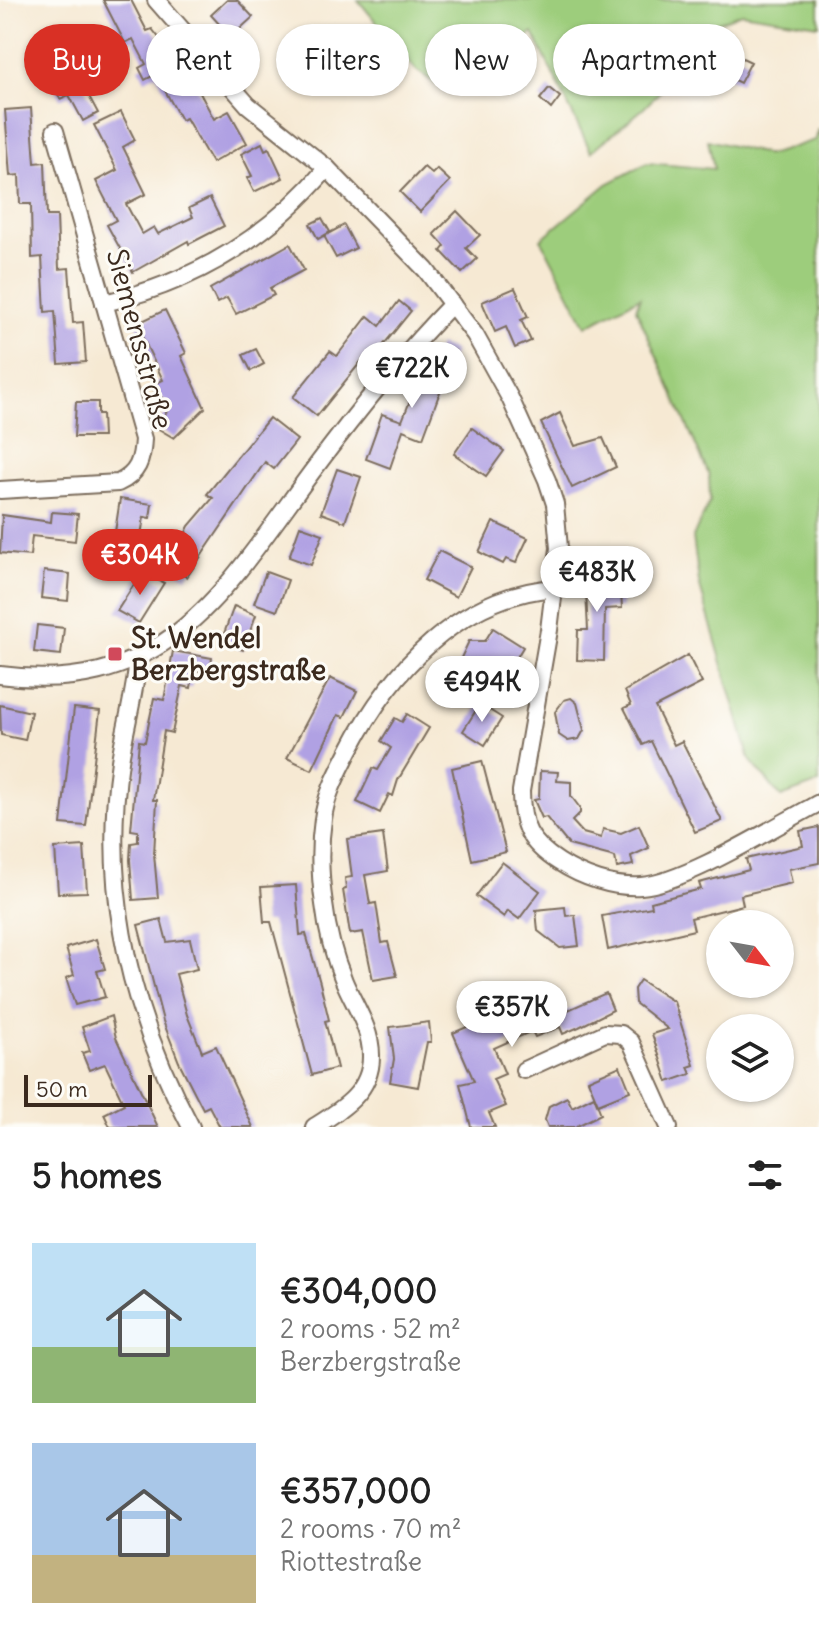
<!DOCTYPE html>
<html lang="en">
<head>
<meta charset="utf-8">
<style>
	:root { --surface:#fff; --page:#f6f6f6; --text:#222; --muted:#767676; --accent:#d93025 }
	body { margin:0; font-family:Delius,sans-serif; background:var(--page); color:var(--text); height:100vh; display:flex; flex-direction:column; font-size:30px; white-space:nowrap }
	* { box-sizing:border-box; margin:0 }
	p { font-size:26px; color:var(--muted) }
	.icon { flex:none; width:44px; height:44px; fill:none; stroke:currentColor; stroke-width:2; stroke-linecap:round; stroke-linejoin:round }
	.map { position:relative; height:1127px; overflow:hidden }
	.details { display:flex; flex-direction:column; background:var(--surface); flex:1 }
	.details>* { flex:none }
	.hud { position:absolute; left:24px; top:24px; width:772px; height:72px; display:flex; gap:16px }
	.needle { width:52px; rotate:121deg }
	.controls { position:absolute; left:706px; top:910px; display:grid; gap:16px }
	.controls a { display:grid; place-items:center; width:88px; height:88px; border-radius:50%; background:var(--surface); box-shadow:0 2px 6px #0004; font-size:40px }
	.scale { position:absolute; left:24px; bottom:20px; width:128px; box-sizing:border-box; padding-left:8px; border:4px solid #3b2a1e; border-top:0; font-size:22px; line-height:28px; white-space:nowrap; color:#3b2a1e; -webkit-text-stroke:6px #fdfcf7; paint-order:stroke }
	.price { position:absolute; translate:-50% -68px; padding:0 18px; border-radius:28px; background:#fff; color:#222; font-size:26px; line-height:52px; filter:drop-shadow(0 2px 4px #0008) }
	.price::after { content:''; position:absolute; left:50%; top:48px; width:24px; height:18px; margin-left:-12px; background:inherit; clip-path:polygon(0 0,100% 0,50% 100%) }
	.price.on { background:var(--accent); color:#fff }
	ul { padding:0; list-style:none }
	li { display:flex; align-items:center; gap:24px; height:200px; padding:0 32px }
	li span { display:grid; place-items:center; flex:none; width:224px; height:160px; border-radius:0px; color:#555 }
	li>.icon { margin-inline-start:auto }
	span .icon { width:96px; height:96px; fill:#fffc; stroke-width:1 }
	li b { font-size:34px }
	h2 { display:flex; justify-content:space-between; align-items:center; height:96px; padding:0 32px; font-size:34px }
	.pill { padding:0 28px; border-radius:36px; background:var(--surface); box-shadow:0 2px 6px #0004; font-size:28px; line-height:72px }
	.pill.on { background:var(--accent); color:#fff }
	.map>svg:first-child { display:block }
	.green { fill:#9dcd7b; stroke:#6c7c4c; stroke-width:2 }
	.building { fill:#b0a1e3 }
	.lines { fill:none; stroke-linecap:round; stroke-linejoin:round }
	.minor-casing { stroke:#7c6d5d; stroke-width:20 }
	.minor { stroke:#fff; stroke-width:16 }
	.poi-dot { fill:#d1495b; stroke:#fdfcf7; stroke-width:3 }
	.labels { text-anchor:middle; stroke-width:6; stroke-linejoin:round; paint-order:stroke }
	.street-label { font-size:28px; fill:#3b2a1e; stroke:#fdfcf7 }
	.poi-label { font-size:28px; font-weight:bold; fill:#3b2a1e; stroke:#fdfcf7; text-anchor:start }
</style>
</head>
<body>
<div class="map">
<svg width="819" height="1127" viewBox="0 0 819 1127">
	<rect width="100%" height="100%" fill="#fdfcf7"/>
	<filter id="ink" filterUnits="userSpaceOnUse"><feTurbulence type="fractalNoise" baseFrequency=".0125" numOctaves="2"/><feDisplacementMap in="SourceGraphic" scale="16" xChannelSelector="R" yChannelSelector="G"/><feConvolveMatrix kernelMatrix="1 2 1 2 8 2 1 2 1" color-interpolation-filters="sRGB"/></filter>
	<filter id="wash" filterUnits="userSpaceOnUse"><feTurbulence type="fractalNoise" baseFrequency=".006" numOctaves="4" result="noise"/><feDisplacementMap in="SourceGraphic" scale="32" xChannelSelector="R" yChannelSelector="G"/><feGaussianBlur stdDeviation="1.8" result="paint"/><feColorMatrix in="noise" values="0 0 0 0 0 0 0 0 0 0 0 0 0 0 0 0 0 1.4 0 .05"/><feComposite in="paint" operator="in"/></filter>
	<g filter="url(#wash)">
		<rect width="100%" height="100%" fill="#f6e9d3"/>
		<g class="green">
			<polygon points="358,0 819,0 819,25 741,13 709,26 675,76 644,108 591,152 533,33 450,94 416,70"/>
			<polygon points="819,128 819,783 781,797 750,760 699,583 693,537 710,501 709,475 636,309 640,297 586,326 541,239 607,184 647,163 714,169 708,140 769,155 815,140"/>
		</g>
		<g id="blocks">
			<g class="building">
				<polygon points="103,0 131,0 147,31 152,29 160,39 184,87 194,82 214,119 229,111 247,143 212,163 186,118 181,120 156,74 145,80 139,68 146,64 133,39 125,43"/>
				<polygon points="227,0 237,0 253,17 231,37 211,15"/>
				<polygon points="722,38 738,46 734,54 751,62 740,83 714,70 719,61 712,57"/>
				<polygon points="65,50 66,53 73,50 89,85 84,87 98,113 83,121 69,95 60,99 54,85 49,87 37,63"/>
				<polygon points="549,88 560,97 551,109 540,99"/>
				<polygon points="31,108 35,163 45,162 47,216 57,216 59,269 69,268 73,323 83,322 86,362 59,364 55,311 45,312 42,257 32,258 31,204 20,204 19,175 10,176 5,110"/>
				<polygon points="121,112 135,140 123,147 146,194 126,204 142,234 154,227 158,234 193,217 189,208 210,198 224,226 189,244 188,241 133,272 107,225 116,220 96,181 117,170 94,125"/>
				<polygon points="262,143 265,150 269,148 283,178 254,192 247,178 252,176 241,154"/>
				<polygon points="424,167 432,174 437,169 450,181 420,212 400,192"/>
				<polygon points="457,211 480,235 466,248 477,259 462,273 441,251 445,246 434,234"/>
				<polygon points="322,218 330,232 318,239 310,224"/>
				<polygon points="344,225 356,248 336,258 324,236"/>
				<polygon points="290,244 304,270 270,288 274,295 236,314 227,298 217,303 210,289"/>
				<polygon points="515,288 528,317 521,320 531,341 515,348 506,327 495,332 482,302"/>
				<polygon points="399,301 411,311 369,363 363,359 317,416 293,397 330,351 337,356 368,316 380,326"/>
				<polygon points="165,310 186,353 181,356 205,408 174,438 157,428 170,406 150,386 163,380 136,324"/>
				<polygon points="439,345 455,351 423,438 403,430 390,468 366,459 382,414 402,421 427,358 433,360"/>
				<polygon points="256,349 264,364 251,371 243,355"/>
				<polygon points="76,402 98,402 98,414 102,414 103,437 74,437"/>
				<polygon points="560,413 575,446 603,438 616,467 572,488 541,423"/>
				<polygon points="269,418 297,440 274,469 265,462 187,577 165,566 175,545 179,547 189,526 213,498 207,494"/>
				<polygon points="472,428 504,451 486,476 454,454"/>
				<polygon points="337,469 361,477 345,522 321,513"/>
				<polygon points="120,499 152,504 150,518 144,517 138,554 115,543 119,534 115,532"/>
				<polygon points="52,512 78,514 75,541 32,536 30,556 0,553 2,515 51,522"/>
				<polygon points="493,522 528,538 516,563 506,559 503,564 479,552"/>
				<polygon points="300,526 323,534 311,565 289,557"/>
				<polygon points="439,551 471,567 456,597 424,580"/>
				<polygon points="44,571 70,574 68,601 41,598"/>
				<polygon points="142,572 164,583 139,623 117,611"/>
				<polygon points="266,572 288,580 277,611 254,603"/>
				<polygon points="615,573 616,593 621,592 622,608 605,609 604,661 577,660 578,630 588,630 586,592 580,592 579,575"/>
				<polygon points="234,606 256,615 243,650 221,642"/>
				<polygon points="37,625 64,628 61,655 34,652"/>
				<polygon points="493,628 523,647 499,687 459,662 469,641 485,641"/>
				<polygon points="173,651 212,658 210,672 194,670 191,688 182,686 172,733 164,731 153,800 157,800 154,854 158,898 133,900 130,860 131,843 138,842 138,831 131,830 139,741 145,742 154,698 164,700"/>
				<polygon points="688,655 702,683 655,707 674,745 682,741 722,821 695,832 651,741 643,745 624,708 631,705 625,691"/>
				<polygon points="330,678 357,691 344,717 338,715 312,770 287,758"/>
				<polygon points="571,698 577,703 584,730 579,739 568,741 559,735 555,712 564,700"/>
				<polygon points="480,704 502,718 485,745 463,731"/>
				<polygon points="0,705 31,712 25,740 1,735"/>
				<polygon points="74,708 100,711 86,826 61,824"/>
				<polygon points="407,714 429,728 398,780 393,796 389,794 380,813 357,802 373,768 378,770 391,748 381,741 395,718 402,722"/>
				<polygon points="482,761 506,852 472,860 452,768"/>
				<polygon points="540,771 558,772 557,781 571,782 571,796 580,808 580,813 572,821 583,833 601,838 603,829 621,833 639,825 649,848 631,856 633,865 617,868 615,857 569,845 546,817 542,818 534,800 539,799"/>
				<polygon points="819,827 819,863 789,869 792,883 741,895 743,905 691,918 694,930 608,950 602,916 652,907 651,902 701,889 699,883 749,870 746,859 803,846 800,831"/>
				<polygon points="383,834 388,871 365,875 370,904 376,903 382,943 388,942 397,976 373,980 363,932 350,934 343,890 346,889 345,878 352,877 347,839"/>
				<polygon points="84,846 87,892 58,893 55,848"/>
				<polygon points="502,862 540,891 519,919 508,911 504,917 476,896"/>
				<polygon points="296,885 300,935 306,934 320,983 329,1020 325,1021 337,1068 312,1075 271,922 264,922 261,887"/>
				<polygon points="565,907 566,916 575,915 579,946 560,948 538,931 536,910"/>
				<polygon points="161,919 167,942 190,939 197,969 176,974 187,1015 202,1052 216,1046 253,1127 220,1127 209,1106 203,1109 179,1062 163,1021 138,925"/>
				<polygon points="96,939 105,969 97,971 105,997 75,1005 66,978 74,975 66,948"/>
				<polygon points="640,980 674,1002 694,1065 688,1067 691,1074 668,1082 652,1034 668,1029 635,1003 634,989"/>
				<polygon points="606,993 613,1010 579,1027 563,1034 560,1027 535,1037 532,1031 494,1048 505,1074 493,1079 506,1106 489,1113 495,1127 471,1127 460,1084 474,1081 453,1033 492,1016 494,1022 508,1016 509,1019 560,998 566,1011"/>
				<polygon points="111,1016 116,1038 158,1127 110,1127 104,1114 124,1104 105,1064 89,1070 82,1053 90,1051 82,1027"/>
				<polygon points="429,1022 431,1042 427,1042 418,1087 390,1082 394,1059 390,1027"/>
				<polygon points="620,1066 630,1091 598,1104 588,1080"/>
				<polygon points="594,1096 601,1114 575,1127 548,1127 545,1120 549,1106 567,1097 572,1107"/>
			</g>
		</g>
	</g>
	<g filter="url(#ink)">
		<use href="#blocks" fill-opacity="0" stroke="#7c6d5d" stroke-width="2"/>
		<g class="lines">
			<g class="minor-casing">
				<g id="minor">
					<path d="M156,0L248,105L327,168L426,270L475,335L510,398L547,480L555,504L559,548L549,630L521,791C521,826 529,843 559,862C582,877 613,888 641,886C685,883 777,825 819,803"/>
					<path d="M104,303C193,283 268,238 327,168"/>
					<path d="M0,490L118,483C138,474 142,460 143,439L55,131"/>
					<path d="M138,659C135,694 125,727 120,761C101,891 130,1013 191,1127"/>
					<path d="M0,675C167,697 225,589 311,473C355,414 400,357 452,304"/>
					<polyline points="524,1070 605,1033 621,1034 631,1042 669,1127"/>
					<path d="M314,1127C341,1110 372,1092 371,1055C371,1028 354,1005 344,981C334,957 327,930 324,904C320,877 319,846 323,819C326,794 338,773 349,751C390,671 460,595 555,588"/>
				</g>
			</g>
			<use href="#minor" class="minor"/>
		</g>
	</g>
	<rect class="poi-dot" x="107" y="646" width="16" height="16" rx="4"/>
	<g class="labels">
		<g class="street-label">
			<text transform="translate(140 339) rotate(75)" y="10">Siemensstraße</text>
		</g>
		<g class="poi-label">
			<text x="131" y="648">St. Wendel<tspan x="131" dy="32">Berzbergstraße</tspan></text>
		</g>
	</g>
</svg>
<div class="controls">
<a><svg class="needle" viewBox="-14 -14 28 28"><path d="M0-13l5 13h-10z" fill="#e53935"/><path d="M0 13l5-13h-10z" fill="#767676"/></svg></a>
<a><svg class="icon" aria-label="layers" viewBox="0 0 24 24"><path d="M12 4l9 5-9 5-9-5zM3 14l9 5 9-5"/></svg></a>
</div>
<div class="scale">50 m</div>
<b class="price" style="left:412px;top:410px">€722K</b>
<b class="price on" style="left:140px;top:597px">€304K</b>
<b class="price" style="left:597px;top:614px">€483K</b>
<b class="price" style="left:482px;top:724px">€494K</b>
<b class="price" style="left:512px;top:1049px">€357K</b>
<div class="hud">
<a class="pill on">Buy</a>
<a class="pill">Rent</a>
<a class="pill">Filters</a>
<a class="pill">New</a>
<a class="pill">Apartment</a>
</div>
</div>
<section class="details">
<h2>5 homes<svg class="icon" aria-label="filters" viewBox="0 0 24 24"><path d="M4 7h16M4 17h16"/><circle cx="9" cy="7" r="2"/><circle cx="15" cy="17" r="2"/></svg></h2>
<ul>
<li><span style="background:linear-gradient(#bfe0f5 65%,#8fb573 0)"><svg class="icon" aria-label="home" viewBox="0 0 24 24"><path d="M3 11l9-7 9 7M6 9v11h12V9"/></svg></span><div><b>€304,000</b><p>2 rooms · 52 m²</p><p>Berzbergstraße</p></div></li>
<li><span style="background:linear-gradient(#a9c7e8 70%,#c2b280 0)"><svg class="icon" aria-label="home" viewBox="0 0 24 24"><path d="M3 11l9-7 9 7M6 9v11h12V9"/></svg></span><div><b>€357,000</b><p>2 rooms · 70 m²</p><p>Riottestraße</p></div></li>
</ul>
</section>
</body>
</html>
